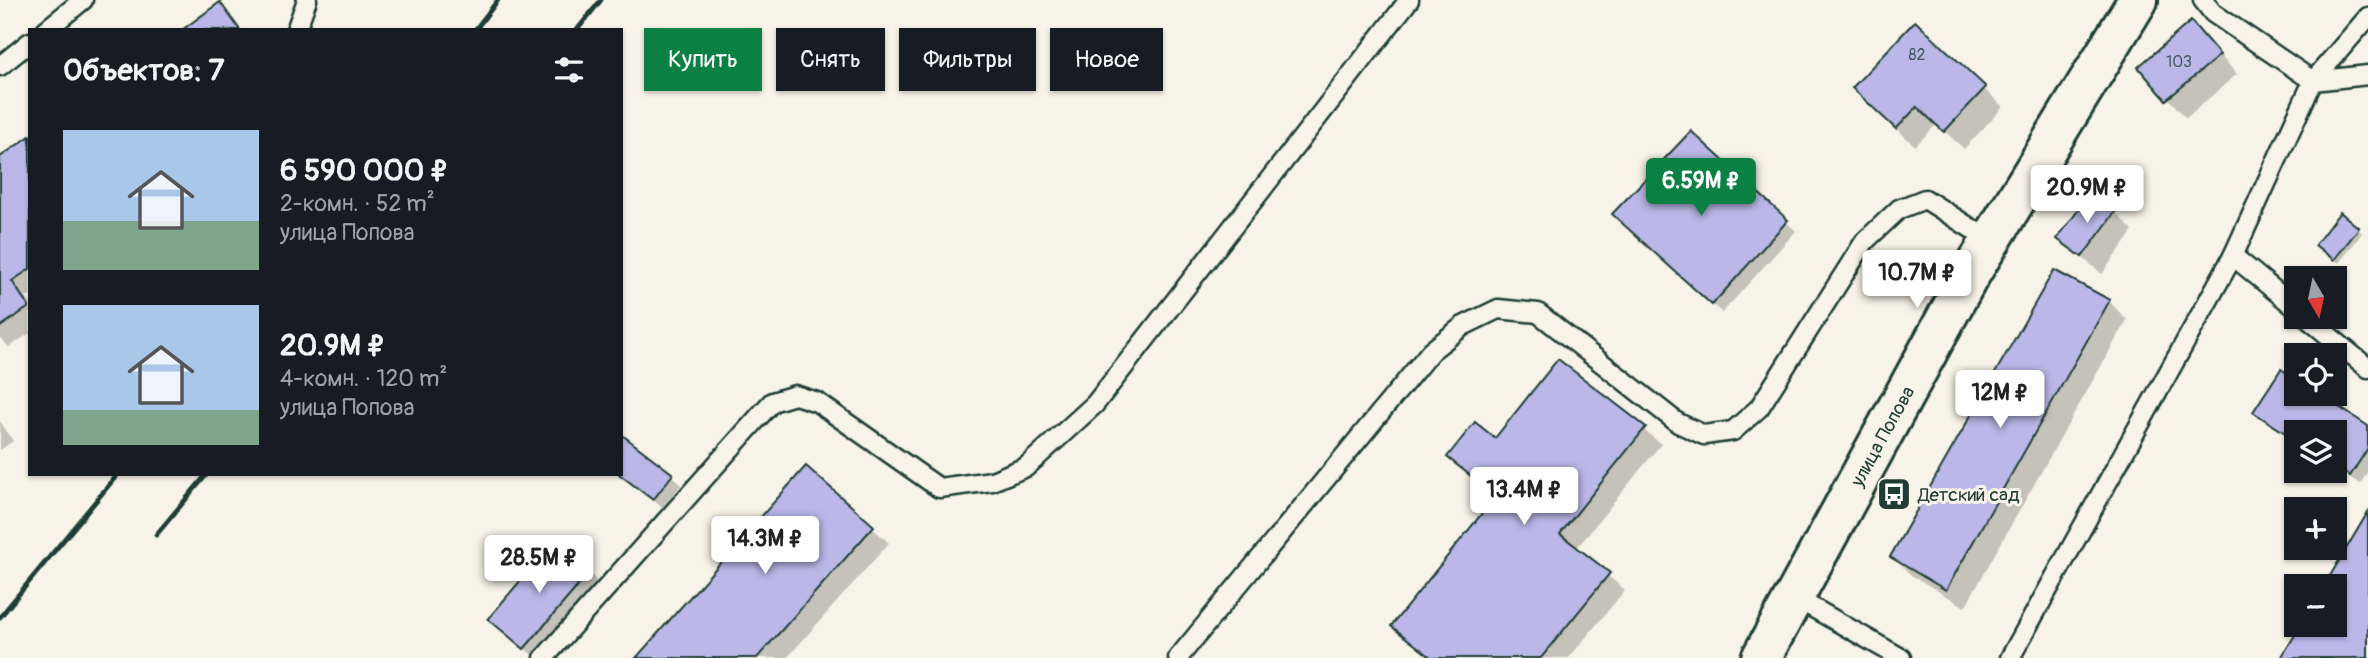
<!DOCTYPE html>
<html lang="ru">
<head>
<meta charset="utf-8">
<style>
	:root { --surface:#171b24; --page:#20242c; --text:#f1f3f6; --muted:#9ea1a6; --accent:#0b8043 }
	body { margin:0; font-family:Pangolin,sans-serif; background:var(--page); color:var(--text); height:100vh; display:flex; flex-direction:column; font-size:26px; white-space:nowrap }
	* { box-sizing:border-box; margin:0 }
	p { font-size:23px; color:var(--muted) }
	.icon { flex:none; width:38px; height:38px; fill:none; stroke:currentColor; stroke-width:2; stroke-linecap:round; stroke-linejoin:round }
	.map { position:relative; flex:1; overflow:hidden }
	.sheet { position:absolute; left:28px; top:28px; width:595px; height:448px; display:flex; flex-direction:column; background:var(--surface); border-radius:0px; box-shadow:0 2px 5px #0004 }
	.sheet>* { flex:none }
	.hud { position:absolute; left:644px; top:28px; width:665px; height:63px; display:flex; gap:14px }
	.needle { width:46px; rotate:171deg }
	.controls { position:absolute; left:2284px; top:266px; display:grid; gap:14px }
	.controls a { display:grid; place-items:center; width:63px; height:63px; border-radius:0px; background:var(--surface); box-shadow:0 2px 5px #0004; font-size:35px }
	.price { position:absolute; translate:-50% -60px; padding:0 16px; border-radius:7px; background:#fff; color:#222; font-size:23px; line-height:46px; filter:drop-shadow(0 2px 4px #0008) }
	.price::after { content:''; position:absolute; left:50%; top:42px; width:21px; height:16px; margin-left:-10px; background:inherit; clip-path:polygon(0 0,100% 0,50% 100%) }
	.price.selected { background:var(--accent); color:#fff }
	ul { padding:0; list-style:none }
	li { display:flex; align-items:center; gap:21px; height:175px; padding:0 35px }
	li span { display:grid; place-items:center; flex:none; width:196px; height:140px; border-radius:0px; color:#555 }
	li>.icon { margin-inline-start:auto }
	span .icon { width:84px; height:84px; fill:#fffc; stroke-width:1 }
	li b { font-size:30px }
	h2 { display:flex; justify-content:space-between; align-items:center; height:84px; padding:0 35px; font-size:30px }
	.chip { padding:0 24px; border-radius:0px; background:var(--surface); box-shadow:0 2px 5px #0004; font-size:24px; line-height:63px }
	.chip.selected { background:var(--accent); color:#fff }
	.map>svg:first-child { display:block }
	.shadow { fill:#0003 }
	.building { fill:#bbb8e9; stroke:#1f3d34; stroke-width:2 }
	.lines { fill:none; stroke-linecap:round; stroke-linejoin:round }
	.lane-casing { stroke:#1f3d34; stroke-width:23 }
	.secondary-casing { stroke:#1f3d34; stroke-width:44 }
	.lane { stroke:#f7f3e8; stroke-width:18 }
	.secondary { stroke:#f7f3e8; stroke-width:38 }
	.rail { stroke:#1f3d34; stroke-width:5 }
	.labels { text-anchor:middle; stroke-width:6; stroke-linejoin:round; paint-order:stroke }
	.number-label { font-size:16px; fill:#465c61 }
	.street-label { font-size:19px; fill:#1f3d34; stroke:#f7f3e8 }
	.poi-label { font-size:19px; fill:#1f3d34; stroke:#f7f3e8; text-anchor:start }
</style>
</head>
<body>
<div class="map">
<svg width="2368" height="658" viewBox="0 0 2368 658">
	<rect width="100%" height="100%" fill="#f7f3e8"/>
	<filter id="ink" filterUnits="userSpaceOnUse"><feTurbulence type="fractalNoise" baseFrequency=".0143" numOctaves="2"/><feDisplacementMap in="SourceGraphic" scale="14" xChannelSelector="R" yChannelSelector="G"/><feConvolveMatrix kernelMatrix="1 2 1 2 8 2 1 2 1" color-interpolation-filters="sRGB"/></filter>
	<g filter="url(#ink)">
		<g class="shadow">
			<polygon points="220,5 242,30 185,30"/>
			<polygon points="1916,23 2003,107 1964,149 1937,124 1915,146 1873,106"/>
			<polygon points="2191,24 2237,74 2186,118 2140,67"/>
			<polygon points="1692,134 1796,231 1722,313 1624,223"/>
			<polygon points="30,138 30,295 26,298 30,303 30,333 9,347 0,338 0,159"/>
			<polygon points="2115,212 2133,231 2102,274 2060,239"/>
			<polygon points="2358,229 2362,233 2339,263 2322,250"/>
			<polygon points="2109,301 2127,320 1965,607 1911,575 1893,557"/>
			<polygon points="1559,362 1661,444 1576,549 1625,590 1569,658 1430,658 1393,626 1496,498 1449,456 1495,441"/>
			<polygon points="2296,381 2296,394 2316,394 2368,428 2368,471 2360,484 2334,467 2334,432 2296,432 2296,441 2255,411"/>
			<polygon points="0,421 13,441 0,450"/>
			<polygon points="806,468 889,543 787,658 638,658"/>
			<polygon points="619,474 672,475 681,485 663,508"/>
			<polygon points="589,573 598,582 535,657 500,628"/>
		</g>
		<g class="building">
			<polygon points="220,2 240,30 182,30"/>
			<polygon points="1915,21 1986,87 1944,132 1917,107 1896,129 1852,88"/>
			<polygon points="2191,21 2220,55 2166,100 2138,67"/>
			<polygon points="1691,131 1788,220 1712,305 1612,214"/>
			<polygon points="30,136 30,269 12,281 29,307 0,327 0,157"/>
			<polygon points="2091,193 2116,211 2082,257 2057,239"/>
			<polygon points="2340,212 2359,228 2334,260 2315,245"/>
			<polygon points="2054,270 2110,300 1946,590 1890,557"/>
			<polygon points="1558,359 1646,427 1560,534 1610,573 1541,658 1432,658 1391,626 1496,496 1447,457 1475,422 1495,438"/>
			<polygon points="2281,369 2296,379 2296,394 2319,394 2368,426 2368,448 2350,476 2334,465 2334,432 2296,432 2296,440 2253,412"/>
			<polygon points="621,434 673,474 653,500 619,474"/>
			<polygon points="806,466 874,526 757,658 636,658"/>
			<polygon points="2368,512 2368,658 2281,658 2301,625 2334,625 2334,586 2324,586"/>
			<polygon points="554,541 590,572 524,649 488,619"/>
		</g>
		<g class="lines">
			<g class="lane-casing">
				<g id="lane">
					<polyline points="2203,0 2213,13 2313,81 2368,17"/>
					<polyline points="46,30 83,0"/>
					<polyline points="296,30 307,0"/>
					<polyline points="0,66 30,42"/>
					<polyline points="2233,256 2296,308"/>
					<polyline points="2306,317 2368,368"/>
					<polyline points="1794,597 1901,658"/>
					<polyline points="544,658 772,402 795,395 817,402 939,488 992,481 1026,467 1095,404 1409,0"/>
					<polyline points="1178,658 1431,351 1463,326 1498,309 1538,313 1678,423 1704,435 1733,431 1759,408 1865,241 1899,209 1925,199 1991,241"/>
					<polyline points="2010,658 2233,256 2313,81 2368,75"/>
				</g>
			</g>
			<g class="secondary-casing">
				<polyline id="secondary" points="1761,658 1968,278 2138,0"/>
			</g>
			<use href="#lane" class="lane"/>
			<use href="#secondary" class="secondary"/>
			<g class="rail">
				<polyline points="475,30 498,0"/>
				<polyline points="577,30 601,0"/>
				<polyline points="156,535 207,474"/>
				<polyline points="0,617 118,474"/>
			</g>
		</g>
	</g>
	<defs>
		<g id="bus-square" transform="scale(1.75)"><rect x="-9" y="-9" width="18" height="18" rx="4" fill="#1f3d34" stroke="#f7f3e8"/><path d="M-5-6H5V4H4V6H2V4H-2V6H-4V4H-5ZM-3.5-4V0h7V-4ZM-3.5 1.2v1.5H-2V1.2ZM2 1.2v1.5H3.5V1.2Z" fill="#fff"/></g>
	</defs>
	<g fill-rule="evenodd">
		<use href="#bus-square" x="1894" y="494"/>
	</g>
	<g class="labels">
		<g class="number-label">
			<text x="1917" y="60">82</text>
			<text x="2179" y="67">103</text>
		</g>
		<g class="street-label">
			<text transform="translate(1882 436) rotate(-61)" y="7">улица Попова</text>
		</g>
		<g class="poi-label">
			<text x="1918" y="501">Детский сад</text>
		</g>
	</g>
</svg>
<div class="controls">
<a><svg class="needle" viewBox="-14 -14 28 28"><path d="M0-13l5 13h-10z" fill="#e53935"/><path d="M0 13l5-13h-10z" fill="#9ea1a6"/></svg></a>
<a><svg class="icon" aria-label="locate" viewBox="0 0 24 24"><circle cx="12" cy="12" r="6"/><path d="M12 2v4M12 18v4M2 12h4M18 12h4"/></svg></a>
<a><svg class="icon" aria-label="layers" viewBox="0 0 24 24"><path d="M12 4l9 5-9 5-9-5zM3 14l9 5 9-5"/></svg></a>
<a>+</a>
<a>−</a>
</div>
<b class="price selected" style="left:1701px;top:218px">6.59M ₽</b>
<b class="price" style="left:2087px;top:225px">20.9M ₽</b>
<b class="price" style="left:1917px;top:310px">10.7M ₽</b>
<b class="price" style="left:2000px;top:430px">12M ₽</b>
<b class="price" style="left:1524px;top:527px">13.4M ₽</b>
<b class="price" style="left:765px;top:576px">14.3M ₽</b>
<b class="price" style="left:539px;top:595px">28.5M ₽</b>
<div class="hud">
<a class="chip selected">Купить</a>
<a class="chip">Снять</a>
<a class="chip">Фильтры</a>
<a class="chip">Новое</a>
</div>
<section class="sheet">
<h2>Объектов: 7<svg class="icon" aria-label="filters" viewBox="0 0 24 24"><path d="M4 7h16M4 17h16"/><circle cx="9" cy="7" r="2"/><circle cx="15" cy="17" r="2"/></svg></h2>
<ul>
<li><span style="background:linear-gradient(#a9c7e8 65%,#7fa58c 0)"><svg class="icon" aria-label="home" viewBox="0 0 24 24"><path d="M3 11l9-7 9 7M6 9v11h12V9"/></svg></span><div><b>6 590 000 ₽</b><p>2-комн. · 52 m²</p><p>улица Попова</p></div></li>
<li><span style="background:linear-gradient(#a9c7e8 75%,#7fa58c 0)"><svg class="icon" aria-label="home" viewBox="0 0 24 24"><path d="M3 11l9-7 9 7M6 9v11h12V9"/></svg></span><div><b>20.9M ₽</b><p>4-комн. · 120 m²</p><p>улица Попова</p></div></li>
</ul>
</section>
</div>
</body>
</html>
